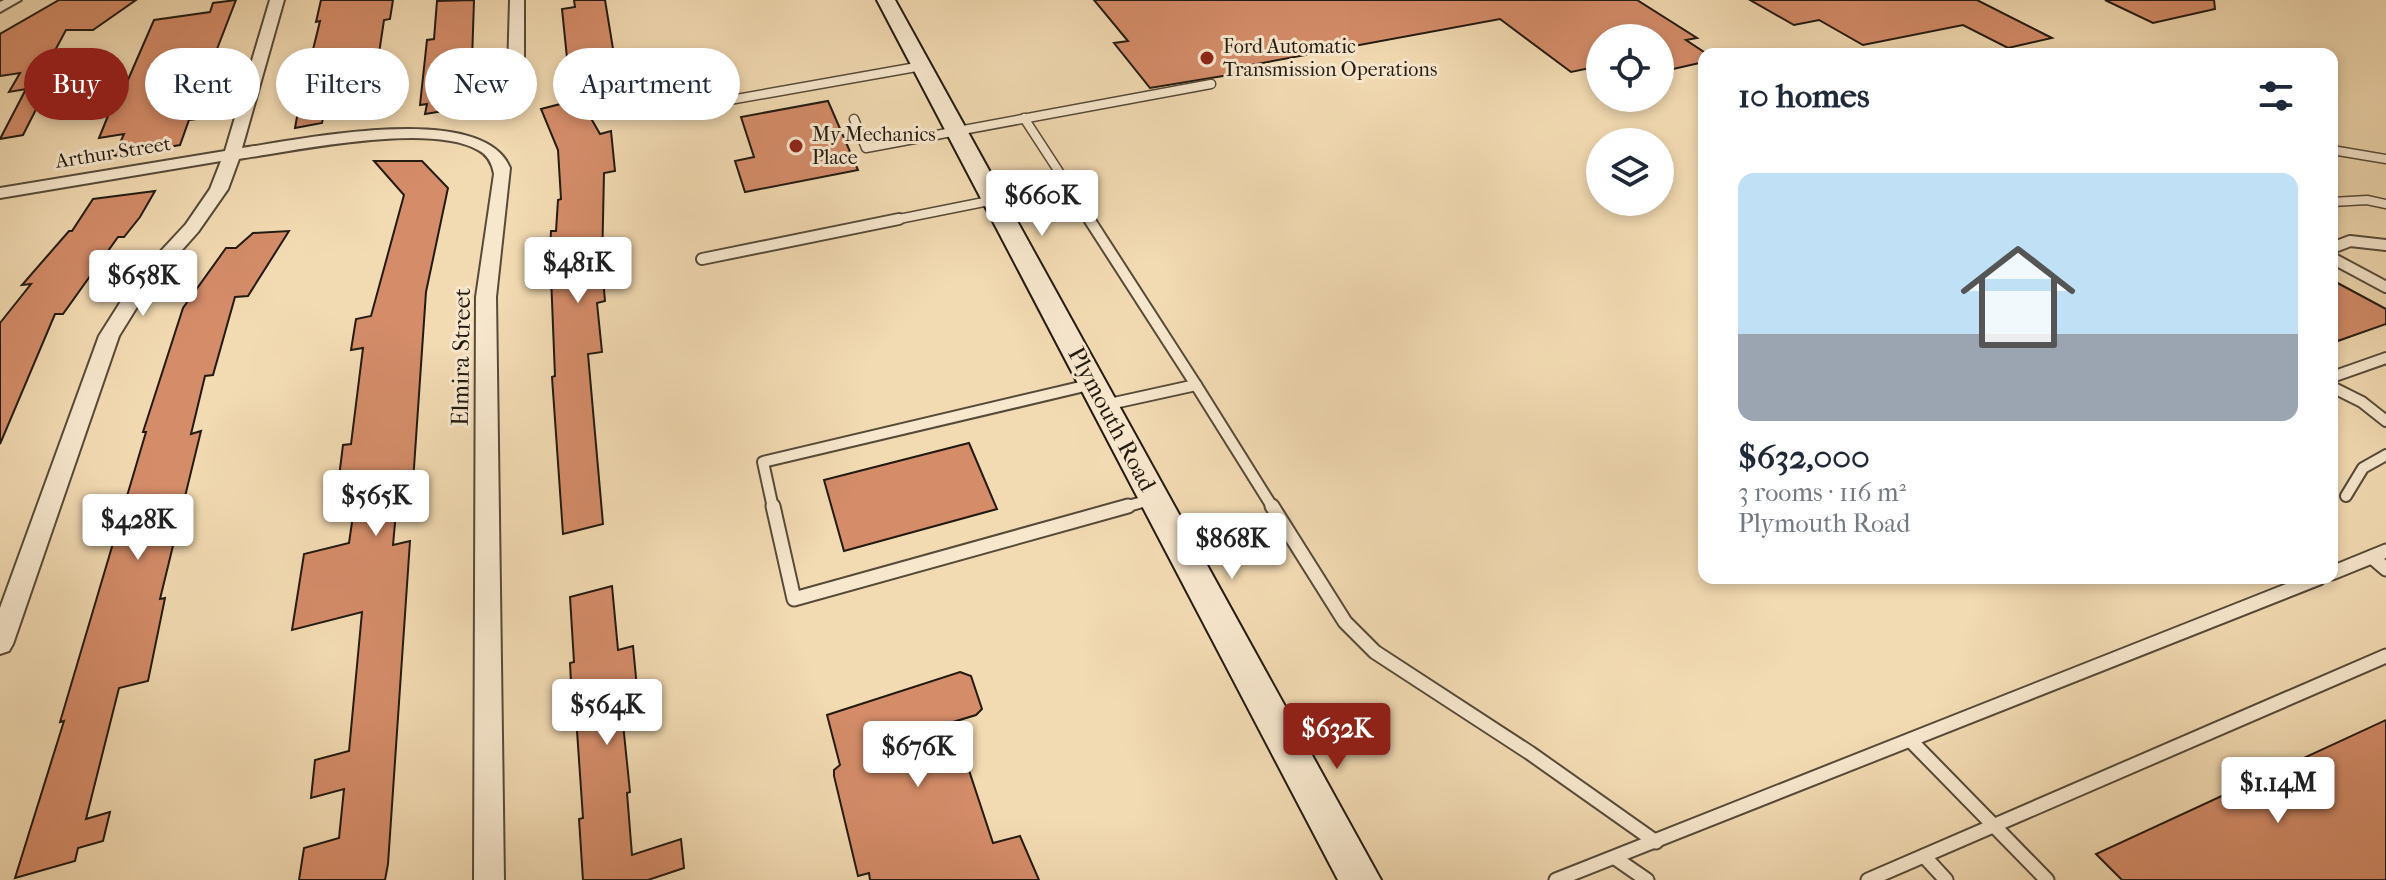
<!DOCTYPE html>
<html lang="en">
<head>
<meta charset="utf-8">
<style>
	:root { --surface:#fff; --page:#f6f6f7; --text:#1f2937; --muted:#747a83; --accent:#8f2418 }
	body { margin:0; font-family:"IM FELL French Canon",serif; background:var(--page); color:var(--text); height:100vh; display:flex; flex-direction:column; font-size:30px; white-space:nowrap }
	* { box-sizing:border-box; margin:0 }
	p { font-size:26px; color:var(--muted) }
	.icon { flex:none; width:44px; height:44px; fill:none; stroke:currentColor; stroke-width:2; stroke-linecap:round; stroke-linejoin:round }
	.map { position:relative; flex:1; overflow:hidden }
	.panel { position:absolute; left:1698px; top:48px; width:640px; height:536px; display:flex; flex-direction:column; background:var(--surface); border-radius:16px; box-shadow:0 4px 12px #0003 }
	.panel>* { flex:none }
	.top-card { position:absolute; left:24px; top:48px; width:760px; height:72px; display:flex; gap:16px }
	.controls { position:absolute; left:1586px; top:24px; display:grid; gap:16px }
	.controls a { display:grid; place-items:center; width:88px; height:88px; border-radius:50%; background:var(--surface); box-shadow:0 4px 12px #0003; font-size:40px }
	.price { position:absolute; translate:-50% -68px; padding:0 18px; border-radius:8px; background:#fff; color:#222; font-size:26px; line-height:52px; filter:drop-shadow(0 2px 4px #0008) }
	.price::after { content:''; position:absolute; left:50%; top:48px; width:24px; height:18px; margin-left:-12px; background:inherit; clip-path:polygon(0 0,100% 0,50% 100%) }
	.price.selected { background:var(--accent); color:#fff }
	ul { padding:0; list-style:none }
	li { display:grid; align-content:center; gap:16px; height:424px; padding:0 40px }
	li span { display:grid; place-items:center; height:248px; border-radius:16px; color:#555 }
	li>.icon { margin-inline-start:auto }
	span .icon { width:144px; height:144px; fill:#fffc; stroke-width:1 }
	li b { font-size:34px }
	h2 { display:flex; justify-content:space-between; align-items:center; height:96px; padding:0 40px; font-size:34px }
	.tag { padding:0 28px; border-radius:36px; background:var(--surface); box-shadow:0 4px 12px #0003; font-size:28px; line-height:72px }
	.tag.selected { background:var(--accent); color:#fff }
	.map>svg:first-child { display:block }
	.building { fill:#d48c69; stroke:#221a11; stroke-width:2 }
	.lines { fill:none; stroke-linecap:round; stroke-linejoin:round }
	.lane-far2-casing { stroke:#564a39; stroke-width:11 }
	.lane-far1-casing { stroke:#564a39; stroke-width:14 }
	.lane-casing { stroke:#564a39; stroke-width:17 }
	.street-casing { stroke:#564a39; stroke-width:4 }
	.secondary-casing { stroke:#221a11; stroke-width:4 }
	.lane-far2 { stroke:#f7e7cd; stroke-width:8 }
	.lane-far1 { stroke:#f7e7cd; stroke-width:10 }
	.lane { stroke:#f7e7cd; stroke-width:13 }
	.street { fill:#f7e7cd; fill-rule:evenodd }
	.secondary { fill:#f7e7cd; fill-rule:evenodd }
	.poi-dot { fill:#8f2418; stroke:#f7e7cd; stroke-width:3 }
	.labels { text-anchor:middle; stroke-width:6; stroke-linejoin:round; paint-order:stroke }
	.far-poi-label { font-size:20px; fill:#221a11; stroke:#f7e7cd; text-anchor:start }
	.far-street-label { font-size:20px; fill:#221a11; stroke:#f7e7cd }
	.street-label { font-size:24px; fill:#221a11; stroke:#f7e7cd }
</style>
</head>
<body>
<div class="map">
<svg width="2386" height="880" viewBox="0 0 2386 880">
	<rect width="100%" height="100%" fill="#f2dab2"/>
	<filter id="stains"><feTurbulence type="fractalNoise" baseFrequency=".0025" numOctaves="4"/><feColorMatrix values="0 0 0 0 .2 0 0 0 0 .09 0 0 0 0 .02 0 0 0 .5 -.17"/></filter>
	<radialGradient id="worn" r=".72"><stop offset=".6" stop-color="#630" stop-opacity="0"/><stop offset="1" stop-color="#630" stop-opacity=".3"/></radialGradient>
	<g class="building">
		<polygon points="59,0 136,0 93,30 66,30 44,71 53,76 23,135 0,139 26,89 9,92 20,73 0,76 0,34"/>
		<polygon points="236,0 205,80 209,79 196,119 189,120 180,145 114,156 124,134 99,138 112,106 117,105 154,20 210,12 213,3"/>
		<polygon points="321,0 393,0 390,19 384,20 378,60 333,68 322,123 295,128 306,67 309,66 320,21 316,22"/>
		<polygon points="474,0 472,61 461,63 460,70 453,72 450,110 425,114 427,104 420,105 427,40 434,39 437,1"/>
		<polygon points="574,0 605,0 616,67 609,68 613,90 571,97 562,9 575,7"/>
		<polygon points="1094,0 1637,0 1697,38 1686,40 1707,54 1704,54 1704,62 1660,72 1660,38 1600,38 1600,66 1571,72 1500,19 1230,69 1235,74 1150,88 1114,43 1128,41"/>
		<polygon points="1750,0 1977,0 2052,38 2008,48 1963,25 1863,45 1819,20 1794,25"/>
		<polygon points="2105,0 2214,0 2215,9 2153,23"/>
		<polygon points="580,99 600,134 611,131 615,171 604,173 602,266 605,301 597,303 602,352 588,354 603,524 563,534 552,377 555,376 550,251 551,231 556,231 558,200 561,199 558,150 541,109"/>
		<polygon points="828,101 858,170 745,192 735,161 754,157 741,117"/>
		<polygon points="374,161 422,161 448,188 426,292 412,497 397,501 393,545 410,541 388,864 385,880 299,880 304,848 339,838 344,789 311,798 315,760 349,751 362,612 292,630 304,554 349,543 358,481 338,485 343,445 351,444 363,348 351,350 356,319 371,316 404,195"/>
		<polygon points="155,191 140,217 124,237 118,237 63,314 55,314 0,444 0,323 31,284 22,285 69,231 72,231 93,199"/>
		<polygon points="289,231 248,296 235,297 213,375 205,376 191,434 201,431 160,599 165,598 148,681 119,688 86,819 110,812 103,841 78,848 75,861 15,878 64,721 60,722 146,432 143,432 183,308 226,248 236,248 253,233"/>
		<polygon points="2332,280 2386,309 2386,324 2332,343"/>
		<polygon points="969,443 997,509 844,551 824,480"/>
		<polygon points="612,586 618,650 633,646 638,699 621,704 630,792 627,793 632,855 681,839 684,868 648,880 583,880 579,819 583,818 575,702 572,702 570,663 574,662 570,597"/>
		<polygon points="960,672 971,676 982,709 976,715 953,722 993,843 1020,836 1039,880 870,880 869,873 858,876 834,776 834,770 840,765 827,715"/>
		<polygon points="2386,720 2386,880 2122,880 2096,854"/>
	</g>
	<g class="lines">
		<g class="lane-far2-casing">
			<g id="lane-far2">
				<polyline points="668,111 922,66"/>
				<polyline points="1024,118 1091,221"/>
				<polyline points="854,119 866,148 1211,84"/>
				<polyline points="2332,150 2386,159"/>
				<polyline points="2332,202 2367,200 2386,204"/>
				<polyline points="889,221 994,200"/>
			</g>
		</g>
		<g class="lane-far1-casing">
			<g id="lane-far1">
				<polyline points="1089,219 1196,385 1105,405"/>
				<polyline points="2332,248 2350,241 2386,245"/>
				<polyline points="2332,258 2386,287"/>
				<polyline points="702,259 899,219"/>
				<polyline points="2332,377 2386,358"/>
				<polyline points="1196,385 1273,508"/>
				<polyline points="2332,387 2362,402 2386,421"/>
				<polyline points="2346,496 2363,468 2386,455"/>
				<polyline points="773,508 763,462 1093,384"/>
				<polyline points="1121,508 1153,499"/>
			</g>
		</g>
		<g class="lane-casing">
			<g id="lane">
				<polyline points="773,506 794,599 1128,506"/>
				<polyline points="1272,506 1345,622 1375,652 1530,753 1656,842"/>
				<polyline points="2372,557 2386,569"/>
				<polyline points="2332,573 2386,551"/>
				<polyline points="1912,742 2047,880"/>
				<polyline points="1924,856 1946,880"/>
				<polyline points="1615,858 1647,880"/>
				<polyline points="1556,880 2319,578"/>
				<polyline points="1868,880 2386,656"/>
			</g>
		</g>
		<g class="street-casing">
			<g id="street">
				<polygon points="4,0 21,0 0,12 0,2"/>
				<path d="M270,0H284L242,148C299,140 483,100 510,168L496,297L504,880H474L476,297L494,174C492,163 488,155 478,150C429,122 294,151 239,159L228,189L198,232L150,286L119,336L13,644L9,651L0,654V608L99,336L135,279L186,224L210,189L221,161L0,198V188L225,151Z"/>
				<polygon points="510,0 524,0 524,73 500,92 492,87 508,72"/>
			</g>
		</g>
		<g class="secondary-casing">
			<polygon id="secondary" points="877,0 895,0 1381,880 1338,880"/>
		</g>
		<use href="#lane-far2" class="lane-far2"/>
		<use href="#lane-far1" class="lane-far1"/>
		<use href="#lane" class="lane"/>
		<use href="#street" class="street"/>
		<use href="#secondary" class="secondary"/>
	</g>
	<g class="poi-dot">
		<circle cx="1207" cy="58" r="8"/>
		<circle cx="796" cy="146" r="8"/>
	</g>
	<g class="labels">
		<g class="far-poi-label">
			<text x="1223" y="53">Ford Automatic<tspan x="1223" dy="23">Transmission Operations</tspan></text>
			<text x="812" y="141">My Mechanics<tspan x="812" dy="23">Place</tspan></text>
		</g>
		<g class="far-street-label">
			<text transform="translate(113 152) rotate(-9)" y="7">Arthur Street</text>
		</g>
		<g class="street-label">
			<text transform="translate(461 357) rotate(-89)" y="8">Elmira Street</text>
			<text transform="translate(1112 419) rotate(62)" y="8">Plymouth Road</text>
		</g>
	</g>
	<rect width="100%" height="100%" filter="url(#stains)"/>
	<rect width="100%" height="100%" fill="url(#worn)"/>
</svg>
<div class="controls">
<a><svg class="icon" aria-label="locate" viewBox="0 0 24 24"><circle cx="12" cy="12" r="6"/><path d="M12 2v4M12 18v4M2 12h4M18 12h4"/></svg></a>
<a><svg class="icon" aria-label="layers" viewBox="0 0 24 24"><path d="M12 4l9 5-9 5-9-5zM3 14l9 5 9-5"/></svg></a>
</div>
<b class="price" style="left:1042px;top:238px">$660K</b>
<b class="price" style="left:578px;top:305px">$481K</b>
<b class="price" style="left:143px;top:318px">$658K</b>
<b class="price" style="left:376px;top:538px">$565K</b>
<b class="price" style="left:138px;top:562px">$428K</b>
<b class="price" style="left:1232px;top:581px">$868K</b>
<b class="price" style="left:607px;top:747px">$564K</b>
<b class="price selected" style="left:1337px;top:771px">$632K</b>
<b class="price" style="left:918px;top:789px">$676K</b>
<b class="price" style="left:2278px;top:825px">$1.14M</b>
<div class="top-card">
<a class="tag selected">Buy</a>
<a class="tag">Rent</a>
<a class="tag">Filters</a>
<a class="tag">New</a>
<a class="tag">Apartment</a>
</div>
<section class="panel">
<h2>10 homes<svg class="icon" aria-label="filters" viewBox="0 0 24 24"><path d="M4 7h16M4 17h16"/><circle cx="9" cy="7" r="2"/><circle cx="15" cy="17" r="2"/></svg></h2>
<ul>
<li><span style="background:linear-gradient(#bfe0f5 65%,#9aa5b1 0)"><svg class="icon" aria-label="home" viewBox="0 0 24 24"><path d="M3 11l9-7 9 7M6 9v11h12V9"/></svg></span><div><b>$632,000</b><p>3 rooms · 116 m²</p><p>Plymouth Road</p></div></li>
</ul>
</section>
</div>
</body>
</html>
